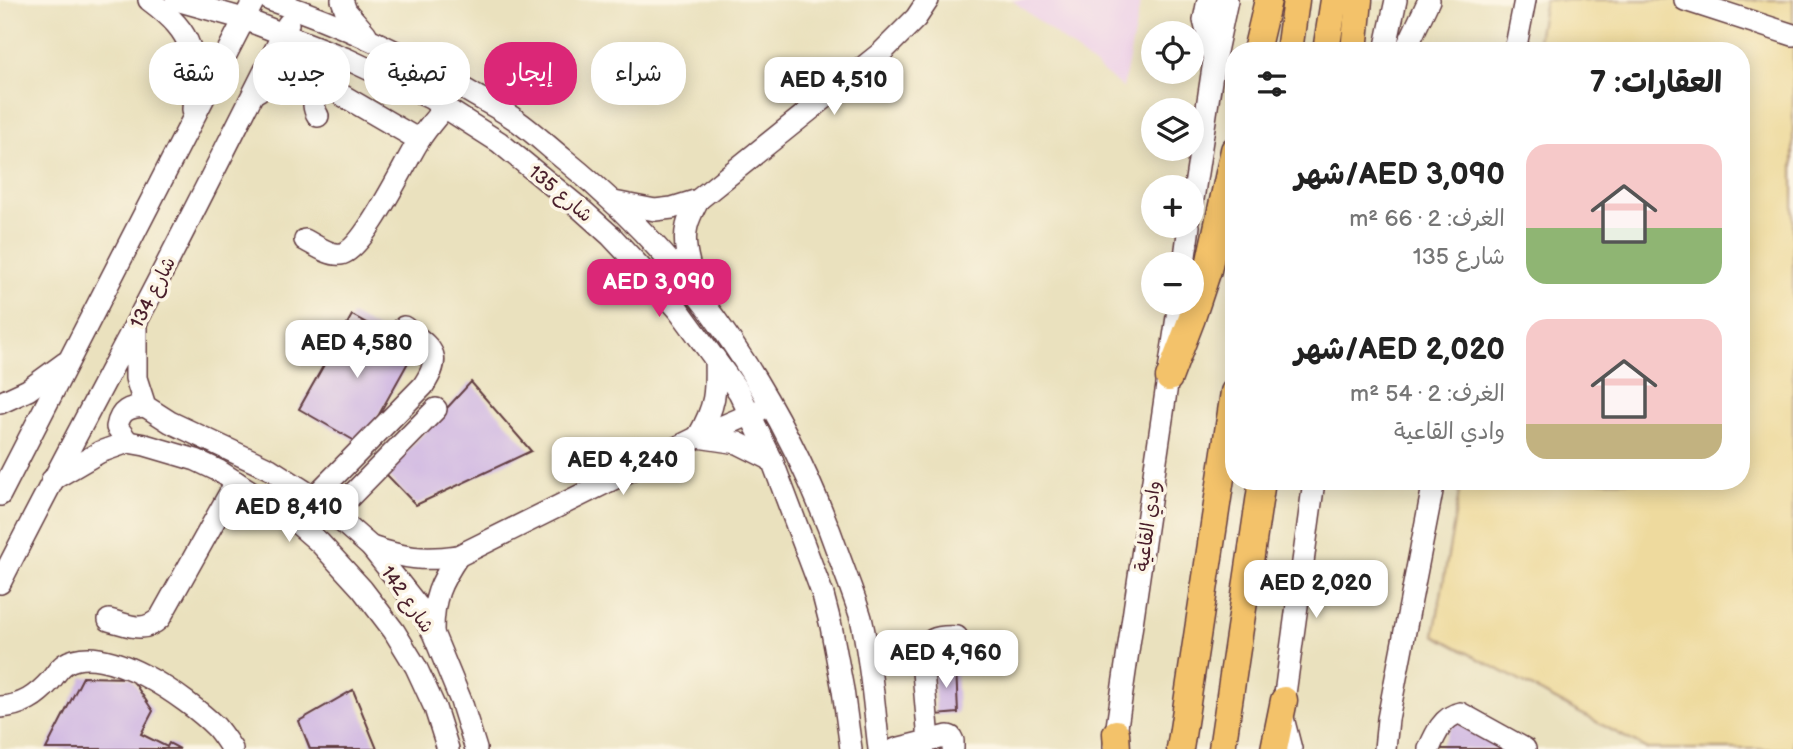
<!DOCTYPE html>
<html lang="ar">
<head>
<meta charset="utf-8">
<style>
	:root { --surface:#fff; --page:#f6f6f6; --text:#222; --muted:#767676; --accent:#db2777 }
	body { margin:0; font-family:"Balsamiq Sans","Playpen Sans Arabic",sans-serif; background:var(--page); color:var(--text); direction:rtl; height:100vh; display:flex; flex-direction:column; font-size:26px; white-space:nowrap }
	* { box-sizing:border-box; margin:0 }
	p { font-size:23px; color:var(--muted) }
	.icon { flex:none; width:38px; height:38px; fill:none; stroke:currentColor; stroke-width:2; stroke-linecap:round; stroke-linejoin:round }
	.map { position:relative; flex:1; overflow:hidden; direction:ltr }
	.details { position:absolute; left:1225px; top:42px; width:525px; height:448px; display:flex; flex-direction:column; background:var(--surface); border-radius:28px; box-shadow:0 4px 18px #0003; direction:rtl }
	.details>* { flex:none }
	.banner { position:absolute; left:21px; top:42px; width:665px; height:63px; direction:rtl; display:flex; gap:14px }
	.tools { position:absolute; left:1141px; top:21px; display:grid; gap:14px }
	.tools a { display:grid; place-items:center; width:63px; height:63px; border-radius:50%; background:var(--surface); box-shadow:0 4px 18px #0003; font-size:35px }
	.price { position:absolute; translate:-50% -60px; padding:0 16px; border-radius:14px; background:#fff; color:#222; font-size:23px; line-height:46px; filter:drop-shadow(0 2px 4px #0008) }
	.price::after { content:''; position:absolute; left:50%; top:42px; width:21px; height:16px; margin-left:-10px; background:inherit; clip-path:polygon(0 0,100% 0,50% 100%) }
	.price.on { background:var(--accent); color:#fff }
	ul { padding:0; list-style:none }
	li { display:flex; align-items:center; gap:21px; height:175px; padding:0 28px }
	li span { display:grid; place-items:center; flex:none; width:196px; height:140px; border-radius:21px; color:#555 }
	li>.icon { margin-inline-start:auto }
	span .icon { width:84px; height:84px; fill:#fffc; stroke-width:1 }
	li b { font-size:30px }
	h2 { display:flex; justify-content:space-between; align-items:center; height:84px; padding:0 28px; font-size:30px }
	.chip { padding:0 24px; border-radius:28px; background:var(--surface); box-shadow:0 4px 18px #0003; font-size:24px; line-height:63px }
	.chip.on { background:var(--accent); color:#fff }
	.map>svg:first-child { display:block }
	.built { fill:#edd0e8 }
	.sand { fill:#eeda9e; stroke:#9c7c64; stroke-width:2 }
	.building { fill:#cdb4e2 }
	.lines { fill:none; stroke-linecap:round; stroke-linejoin:round }
	.minor-casing { stroke:#623c41; stroke-width:24 }
	.major-casing { stroke:#623c41; stroke-width:29 }
	.minor { stroke:#fff; stroke-width:21 }
	.major { stroke:#f3c26a; stroke-width:26 }
	.labels { text-anchor:middle; stroke-width:7; stroke-linejoin:round; paint-order:stroke }
	.street-label { font-size:19px; fill:#4a1f2b; stroke:#fcf5e5 }
</style>
</head>
<body>
<div class="map">
<svg width="1793" height="749" viewBox="0 0 1793 749">
	<rect width="100%" height="100%" fill="#fcf5e5"/>
	<filter id="ink" filterUnits="userSpaceOnUse"><feTurbulence type="fractalNoise" baseFrequency=".0143" numOctaves="2"/><feDisplacementMap in="SourceGraphic" scale="14" xChannelSelector="R" yChannelSelector="G"/><feConvolveMatrix kernelMatrix="1 2 1 2 8 2 1 2 1" color-interpolation-filters="sRGB"/></filter>
	<filter id="wash" filterUnits="userSpaceOnUse"><feTurbulence type="fractalNoise" baseFrequency=".00686" numOctaves="4" result="noise"/><feDisplacementMap in="SourceGraphic" scale="28" xChannelSelector="R" yChannelSelector="G"/><feGaussianBlur stdDeviation="1.57" result="paint"/><feColorMatrix in="noise" values="0 0 0 0 0 0 0 0 0 0 0 0 0 0 0 0 0 1.4 0 .05"/><feComposite in="paint" operator="in"/></filter>
	<g filter="url(#wash)">
		<rect width="100%" height="100%" fill="#eae1be"/>
		<polygon class="built" points="1012,0 1141,0 1123,88"/>
		<polygon class="sand" points="1545,0 1793,0 1793,749 1647,749 1434,635 1461,481 1741,481 1741,51 1536,51"/>
		<g id="blocks">
			<g class="building">
				<polygon points="352,315 415,350 362,445 299,409"/>
				<polygon points="471,382 531,451 416,505 386,474"/>
				<polygon points="956,666 958,713 936,715 933,667"/>
				<polygon points="83,677 131,678 153,711 141,734 167,747 169,743 180,749 46,749"/>
				<polygon points="353,690 377,749 310,749 299,721"/>
				<polygon points="1455,721 1503,749 1439,749"/>
			</g>
		</g>
	</g>
	<g filter="url(#ink)">
		<use href="#blocks" fill-opacity="0" stroke="#623c41" stroke-width="2"/>
		<g class="lines">
			<g class="minor-casing">
				<g id="minor">
					<path d="M149,0C196,35 196,54 193,110"/>
					<polyline points="176,0 244,19 283,34 347,59 430,98 499,142 582,210 611,236 656,284 678,309 739,392 772,460 823,595 831,626 843,690 851,749"/>
					<path d="M270,0C342,24 406,54 471,93C486,102 502,110 516,120C533,132 549,147 565,160C694,265 785,402 840,559C847,578 855,598 861,618C871,661 874,706 879,749"/>
					<polyline points="342,0 346,11 366,34"/>
					<polyline points="1208,0 1204,20 1213,56"/>
					<polyline points="1685,0 1793,35"/>
					<polyline points="1385,51 1396,0"/>
					<polyline points="1405,51 1429,0"/>
					<polyline points="1515,51 1525,0"/>
					<path d="M258,91C289,67 299,59 339,59"/>
					<path d="M318,116C308,101 318,89 335,91L419,140"/>
					<polyline points="614,202 655,210 672,208 698,200 882,52 916,18 928,0"/>
					<polyline points="1192,206 1214,61 1227,0"/>
					<path d="M305,240C315,245 330,256 341,254C364,250 404,164 418,142C425,130 435,119 444,108"/>
					<polyline points="1184,264 1189,226"/>
					<path d="M695,286C690,267 682,245 687,226C689,217 694,208 698,200"/>
					<polyline points="136,327 136,378 145,406 170,422 270,469 314,497 371,547 420,609 433,633 461,701 476,749"/>
					<path d="M715,358C716,393 716,405 698,437L738,443L772,460"/>
					<polyline points="0,403 28,390 65,363"/>
					<path d="M128,442L117,427C120,410 129,407 145,406"/>
					<polyline points="52,480 100,452 128,442 145,445 196,460 219,471 267,502 297,523 320,543 362,589 394,631 416,667 435,708 448,749"/>
					<polyline points="0,495 254,0"/>
					<path d="M314,497L423,386C445,353 430,348 404,327"/>
					<polyline points="334,513 436,409"/>
					<path d="M371,547C404,558 423,561 458,556L698,437L760,410"/>
					<path d="M0,583C44,496 90,410 136,323C188,224 238,124 288,24"/>
					<path d="M109,620C129,625 143,634 160,618L236,482"/>
					<path d="M433,631C433,598 440,583 458,556"/>
					<path d="M0,707C22,706 37,696 51,680C55,675 59,668 65,664C104,639 188,699 216,727C222,734 227,742 232,749"/>
					<polyline points="1282,714 1291,749"/>
					<polyline points="1282,716 1314,481"/>
					<path d="M929,741L922,660C926,637 937,636 957,637"/>
					<polyline points="1114,747 1179,303"/>
					<polyline points="896,749 948,736 951,737 953,741 953,749"/>
					<polyline points="1385,749 1388,719 1434,481"/>
					<path d="M1429,749C1435,735 1443,716 1460,713L1525,749"/>
				</g>
			</g>
			<g class="major-casing">
				<g id="major">
					<polyline points="1256,51 1268,0"/>
					<polyline points="1289,51 1296,0"/>
					<polyline points="1326,51 1334,0"/>
					<polyline points="1354,51 1359,0"/>
					<polyline points="1169,378 1192,318 1208,270 1234,150"/>
					<polyline points="1116,733 1117,749"/>
					<polyline points="1180,749 1234,392"/>
					<polyline points="1222,749 1262,481"/>
					<polyline points="1274,749 1284,700"/>
				</g>
			</g>
			<use href="#minor" class="minor"/>
			<use href="#major" class="major"/>
		</g>
	</g>
	<g class="labels">
		<g class="street-label">
			<text transform="translate(561 193) rotate(40)" y="7">شارع 135</text>
			<text transform="translate(152 292) rotate(-63)" y="7">شارع 134</text>
			<text transform="translate(1147 526) rotate(-82)" y="7">وادي القاعية</text>
			<text transform="translate(408 599) rotate(55)" y="7">شارع 142</text>
		</g>
	</g>
</svg>
<div class="tools">
<a><svg class="icon" aria-label="locate" viewBox="0 0 24 24"><circle cx="12" cy="12" r="6"/><path d="M12 2v4M12 18v4M2 12h4M18 12h4"/></svg></a>
<a><svg class="icon" aria-label="layers" viewBox="0 0 24 24"><path d="M12 4l9 5-9 5-9-5zM3 14l9 5 9-5"/></svg></a>
<a>+</a>
<a>−</a>
</div>
<b class="price" style="left:834px;top:117px">AED 4,510</b>
<b class="price on" style="left:659px;top:319px">AED 3,090</b>
<b class="price" style="left:357px;top:380px">AED 4,580</b>
<b class="price" style="left:623px;top:497px">AED 4,240</b>
<b class="price" style="left:289px;top:544px">AED 8,410</b>
<b class="price" style="left:1316px;top:620px">AED 2,020</b>
<b class="price" style="left:946px;top:690px">AED 4,960</b>
<div class="banner">
<a class="chip">شراء</a>
<a class="chip on">إيجار</a>
<a class="chip">تصفية</a>
<a class="chip">جديد</a>
<a class="chip">شقة</a>
</div>
<section class="details">
<h2>العقارات: 7<svg class="icon" aria-label="filters" viewBox="0 0 24 24"><path d="M4 7h16M4 17h16"/><circle cx="9" cy="7" r="2"/><circle cx="15" cy="17" r="2"/></svg></h2>
<ul>
<li><span style="background:linear-gradient(#f6c9c9 60%,#8fb573 0)"><svg class="icon" aria-label="home" viewBox="0 0 24 24"><path d="M3 11l9-7 9 7M6 9v11h12V9"/></svg></span><div><b>AED 3,090/شهر</b><p>الغرف: 2 · 66 m²</p><p>شارع 135</p></div></li>
<li><span style="background:linear-gradient(#f6c9c9 75%,#c2b280 0)"><svg class="icon" aria-label="home" viewBox="0 0 24 24"><path d="M3 11l9-7 9 7M6 9v11h12V9"/></svg></span><div><b>AED 2,020/شهر</b><p>الغرف: 2 · 54 m²</p><p>وادي القاعية</p></div></li>
</ul>
</section>
</div>
</body>
</html>
